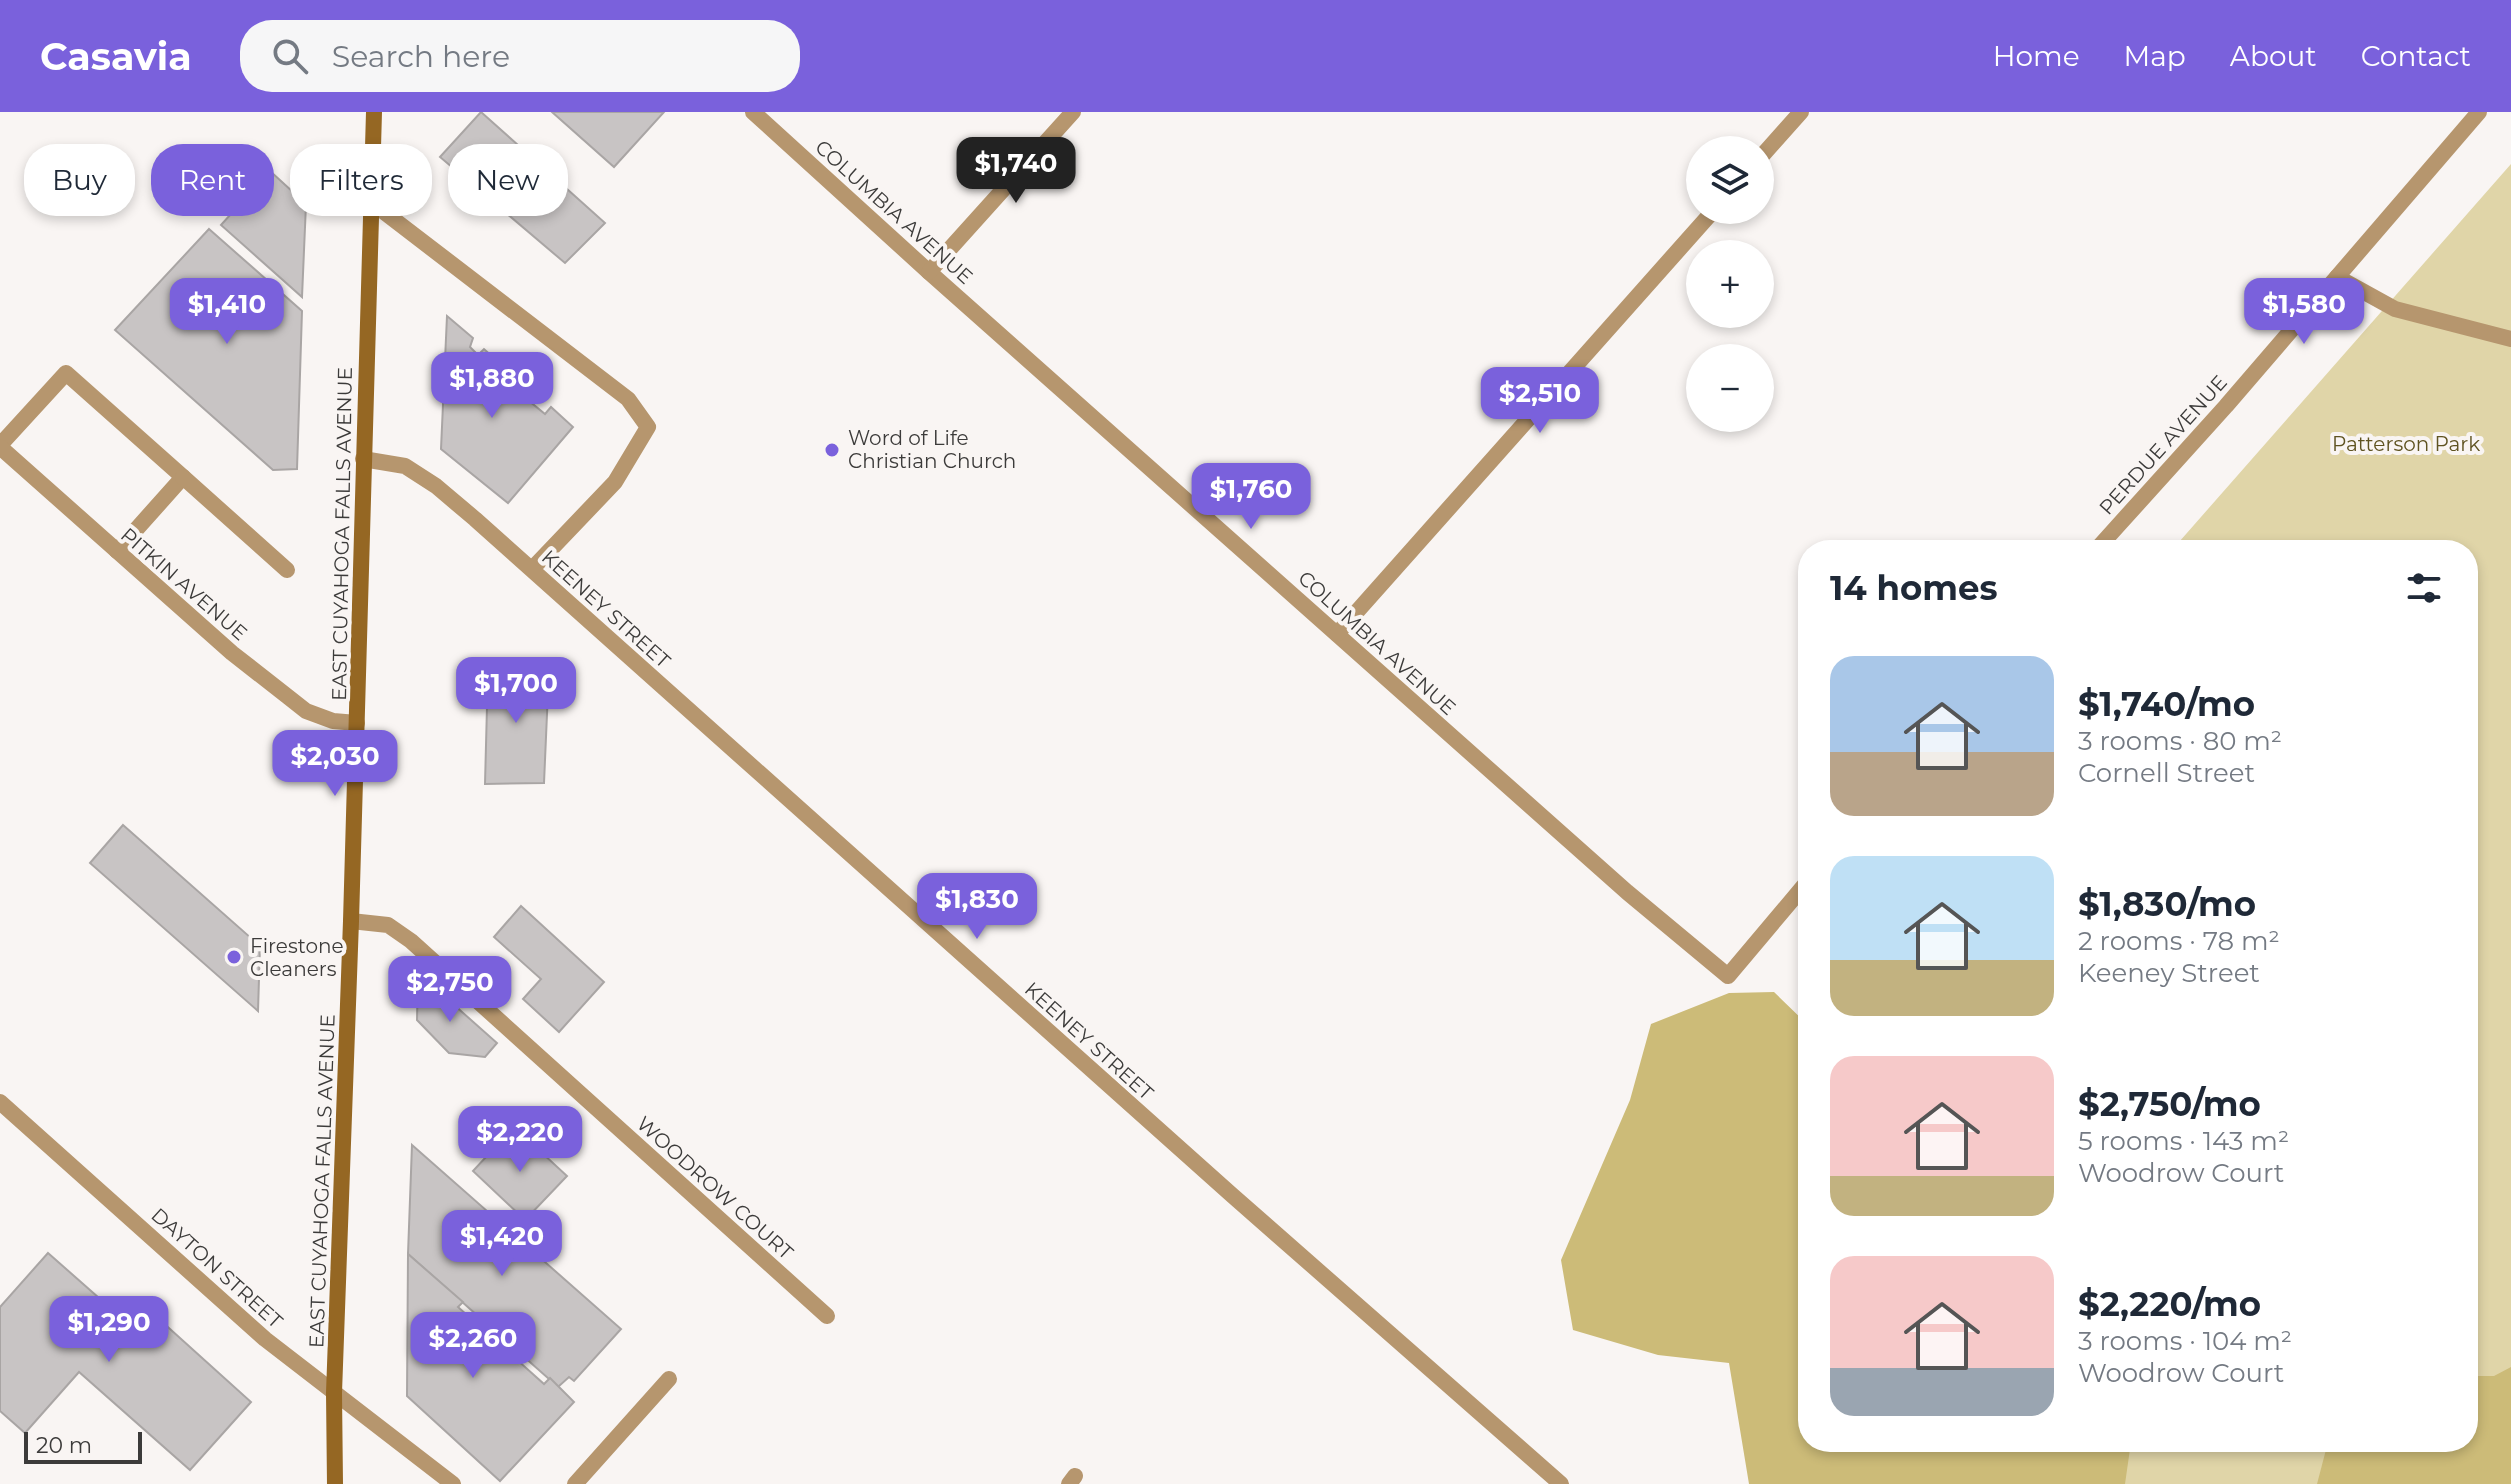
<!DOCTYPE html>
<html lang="en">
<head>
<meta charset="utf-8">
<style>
	:root { --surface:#fff; --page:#f6f6f7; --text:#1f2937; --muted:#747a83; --accent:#7a61dc }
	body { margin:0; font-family:Montserrat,sans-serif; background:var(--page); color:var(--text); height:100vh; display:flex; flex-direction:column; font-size:30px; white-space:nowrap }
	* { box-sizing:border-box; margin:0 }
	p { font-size:26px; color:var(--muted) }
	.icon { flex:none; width:44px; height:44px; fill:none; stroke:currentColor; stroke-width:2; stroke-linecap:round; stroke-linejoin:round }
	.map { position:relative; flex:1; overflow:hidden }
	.details { position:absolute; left:1798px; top:428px; width:680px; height:912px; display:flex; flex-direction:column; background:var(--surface); border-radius:32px; box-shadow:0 4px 12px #0003 }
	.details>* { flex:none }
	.hud { position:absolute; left:24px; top:32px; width:760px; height:72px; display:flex; gap:16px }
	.fabs { position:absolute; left:1686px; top:24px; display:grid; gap:16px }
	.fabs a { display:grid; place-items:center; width:88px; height:88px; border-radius:50%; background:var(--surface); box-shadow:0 4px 12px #0003; font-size:40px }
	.scale { position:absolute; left:24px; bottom:20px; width:118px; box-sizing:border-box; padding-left:8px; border:4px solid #3c3b3a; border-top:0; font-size:22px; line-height:28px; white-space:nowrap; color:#3c3b3a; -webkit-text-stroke:6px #f9f5f3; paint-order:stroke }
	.price { position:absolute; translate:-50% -68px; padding:0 18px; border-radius:16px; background:var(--accent); color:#fff; font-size:26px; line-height:52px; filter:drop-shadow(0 2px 4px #0008) }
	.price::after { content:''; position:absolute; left:50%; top:48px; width:24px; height:18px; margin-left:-12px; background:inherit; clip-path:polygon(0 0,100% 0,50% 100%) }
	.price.current { background:#222; color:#fff }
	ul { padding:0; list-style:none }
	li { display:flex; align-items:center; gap:24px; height:200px; padding:0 32px }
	li span { display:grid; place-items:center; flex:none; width:224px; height:160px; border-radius:24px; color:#555 }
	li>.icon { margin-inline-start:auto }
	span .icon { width:96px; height:96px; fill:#fffc; stroke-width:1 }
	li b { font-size:34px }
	h2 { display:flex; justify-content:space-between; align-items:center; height:96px; padding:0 32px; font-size:34px }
	.tag { padding:0 28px; border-radius:32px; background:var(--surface); box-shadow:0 4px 12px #0003; font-size:28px; line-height:72px }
	.tag.current { background:var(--accent); color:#fff }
	header { display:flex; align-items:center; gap:48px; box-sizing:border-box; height:112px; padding:0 40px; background:var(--accent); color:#fff }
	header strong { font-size:38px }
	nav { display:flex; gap:44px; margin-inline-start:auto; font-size:28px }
	.search { width:560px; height:72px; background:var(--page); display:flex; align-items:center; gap:20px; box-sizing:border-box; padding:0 28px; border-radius:32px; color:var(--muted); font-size:30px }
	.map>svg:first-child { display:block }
	.green { fill:#e0d5a8 }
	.forest { fill:#ccbb78 }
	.building { fill:#c8c4c4; stroke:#a9a5a4; stroke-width:2 }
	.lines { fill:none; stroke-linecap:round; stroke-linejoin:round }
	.lane { stroke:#b6966e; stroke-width:16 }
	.street { stroke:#b6966e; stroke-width:16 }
	.secondary { stroke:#956723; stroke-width:16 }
	.poi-dot { fill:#7a61dc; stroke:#f9f5f3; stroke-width:3 }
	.labels { text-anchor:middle; stroke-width:8; stroke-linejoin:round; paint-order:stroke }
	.street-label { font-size:20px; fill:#3c3b3a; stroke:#f9f5f3 }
	.poi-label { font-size:20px; fill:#3c3b3a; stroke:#f9f5f3; text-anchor:start }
	.park-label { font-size:20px; fill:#5f5321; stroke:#f9f5f3 }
</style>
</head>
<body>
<header>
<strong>Casavia</strong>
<div class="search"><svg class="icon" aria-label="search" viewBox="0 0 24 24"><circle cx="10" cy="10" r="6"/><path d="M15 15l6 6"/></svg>Search here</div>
<nav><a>Home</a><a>Map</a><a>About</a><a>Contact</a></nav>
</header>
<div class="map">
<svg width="2511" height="1372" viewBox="0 0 2511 1372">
	<rect width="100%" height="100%" fill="#f9f5f3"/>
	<polygon class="green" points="2511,52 2511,1372 1849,1372 1886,1330 2468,1330 2468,438 2172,438"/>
	<g class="forest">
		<polygon points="1774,880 1808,913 1808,1330 2131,1330 2125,1372 1749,1372 1729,1251 1658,1243 1573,1218 1561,1148 1630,988 1651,912 1729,881"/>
		<polygon points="2511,1255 2511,1372 2317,1372 2328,1330 2468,1330 2468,1264 2494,1264"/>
	</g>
	<g class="building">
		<polygon points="481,0 605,111 565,151 440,45"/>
		<polygon points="552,0 664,0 614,55"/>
		<polygon points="270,59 306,92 302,185 221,113"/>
		<polygon points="209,117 302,199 297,357 273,358 115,218"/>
		<polygon points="447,204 473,226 470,235 478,243 484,237 502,253 495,261 545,302 551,295 573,315 508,391 441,337"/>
		<polygon points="488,556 549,556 544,671 485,672"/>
		<polygon points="123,713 260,834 258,899 90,751"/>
		<polygon points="521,794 604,870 559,920 523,887 541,867 494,825"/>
		<polygon points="418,861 497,931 485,945 449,941 417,908"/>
		<polygon points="514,1015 567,1064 525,1108 473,1059"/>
		<polygon points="412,1033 621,1217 574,1269 569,1265 558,1275 408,1142"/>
		<polygon points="48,1141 124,1208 140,1190 251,1290 190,1358 79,1260 25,1321 0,1299 0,1195"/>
		<polygon points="408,1142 463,1190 458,1195 544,1272 550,1266 574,1290 500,1369 407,1284"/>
	</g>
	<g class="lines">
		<g class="lane">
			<polyline points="371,90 628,287 648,315 615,370 532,457"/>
			<polyline points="2337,165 2395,197 2511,227"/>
			<polyline points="0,333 66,261 183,365 117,439"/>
			<polyline points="183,365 287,458"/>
			<polyline points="575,1372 669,1267"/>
		</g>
		<g class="street">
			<polyline points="753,0 929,160 1627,780 1728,864 1808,769"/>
			<polyline points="1760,46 1801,0"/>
			<polyline points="929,160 1073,0"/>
			<polyline points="0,335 232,541 287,584 306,599 333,609 357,611"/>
			<polyline points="363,347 405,354 436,374 475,407 1233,1084 1561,1372"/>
			<polyline points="2096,438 2226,294 2479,0"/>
			<polyline points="1337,522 1714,98"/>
			<polyline points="351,809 388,813 411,829 827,1204"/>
			<polyline points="0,990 265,1227 453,1372"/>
			<polyline points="1069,1372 1075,1364"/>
		</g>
		<polyline class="secondary" points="335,1372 334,1281 351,809 374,0"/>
	</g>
	<g class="poi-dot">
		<circle cx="832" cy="338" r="8"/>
		<circle cx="234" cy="845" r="8"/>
	</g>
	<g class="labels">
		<g class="street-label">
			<text transform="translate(894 100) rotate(42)" y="7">COLUMBIA AVENUE</text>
			<text transform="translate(2163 333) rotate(-48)" y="7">PERDUE AVENUE</text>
			<text transform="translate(342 422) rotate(-89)" y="7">EAST CUYAHOGA FALLS AVENUE</text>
			<text transform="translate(184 472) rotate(41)" y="7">PITKIN AVENUE</text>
			<text transform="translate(606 497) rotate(42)" y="7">KEENEY STREET</text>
			<text transform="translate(1377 531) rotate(42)" y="7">COLUMBIA AVENUE</text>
			<text transform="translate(1089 929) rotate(42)" y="7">KEENEY STREET</text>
			<text transform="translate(322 1069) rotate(-88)" y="7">EAST CUYAHOGA FALLS AVENUE</text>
			<text transform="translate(715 1076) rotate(42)" y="7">WOODROW COURT</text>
			<text transform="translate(217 1156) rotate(42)" y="7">DAYTON STREET</text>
		</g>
		<g class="poi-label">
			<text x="848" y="333">Word of Life<tspan x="848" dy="23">Christian Church</tspan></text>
			<text x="250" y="841">Firestone<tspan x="250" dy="23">Cleaners</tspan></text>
		</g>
		<g class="park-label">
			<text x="2406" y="339">Patterson Park</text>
		</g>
	</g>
</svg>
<div class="fabs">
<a><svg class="icon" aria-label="layers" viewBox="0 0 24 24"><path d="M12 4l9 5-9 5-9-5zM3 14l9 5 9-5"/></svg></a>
<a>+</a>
<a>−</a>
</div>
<div class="scale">20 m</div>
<b class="price current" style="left:1016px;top:93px">$1,740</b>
<b class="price" style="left:227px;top:234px">$1,410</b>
<b class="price" style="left:2304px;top:234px">$1,580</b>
<b class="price" style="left:492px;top:308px">$1,880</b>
<b class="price" style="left:1540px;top:323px">$2,510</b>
<b class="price" style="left:1251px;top:419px">$1,760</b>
<b class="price" style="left:516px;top:613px">$1,700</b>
<b class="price" style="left:335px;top:686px">$2,030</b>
<b class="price" style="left:977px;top:829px">$1,830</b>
<b class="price" style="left:450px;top:912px">$2,750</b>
<b class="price" style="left:520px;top:1062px">$2,220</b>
<b class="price" style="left:502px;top:1166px">$1,420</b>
<b class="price" style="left:109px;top:1252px">$1,290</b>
<b class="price" style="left:473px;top:1268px">$2,260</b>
<div class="hud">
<a class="tag">Buy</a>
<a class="tag current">Rent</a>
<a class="tag">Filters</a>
<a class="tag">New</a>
</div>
<section class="details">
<h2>14 homes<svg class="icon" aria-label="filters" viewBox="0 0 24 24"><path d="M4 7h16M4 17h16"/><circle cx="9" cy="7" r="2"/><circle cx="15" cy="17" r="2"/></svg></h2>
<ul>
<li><span style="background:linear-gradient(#a9c7e8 60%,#b9a48a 0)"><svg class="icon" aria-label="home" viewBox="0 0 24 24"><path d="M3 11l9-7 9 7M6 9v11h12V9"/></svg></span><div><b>$1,740/mo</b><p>3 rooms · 80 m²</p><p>Cornell Street</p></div></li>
<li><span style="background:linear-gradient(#bfe0f5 65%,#c2b280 0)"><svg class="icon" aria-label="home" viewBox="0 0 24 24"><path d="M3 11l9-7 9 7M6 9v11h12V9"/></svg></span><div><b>$1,830/mo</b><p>2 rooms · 78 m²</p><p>Keeney Street</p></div></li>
<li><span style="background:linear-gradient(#f6c9c9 75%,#c2b280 0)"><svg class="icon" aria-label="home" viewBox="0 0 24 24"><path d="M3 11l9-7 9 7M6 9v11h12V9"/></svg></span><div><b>$2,750/mo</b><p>5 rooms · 143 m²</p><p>Woodrow Court</p></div></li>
<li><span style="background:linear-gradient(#f6c9c9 70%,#9aa5b1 0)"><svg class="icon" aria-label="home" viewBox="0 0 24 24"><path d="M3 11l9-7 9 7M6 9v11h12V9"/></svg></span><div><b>$2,220/mo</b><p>3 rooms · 104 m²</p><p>Woodrow Court</p></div></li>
</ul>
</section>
</div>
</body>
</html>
